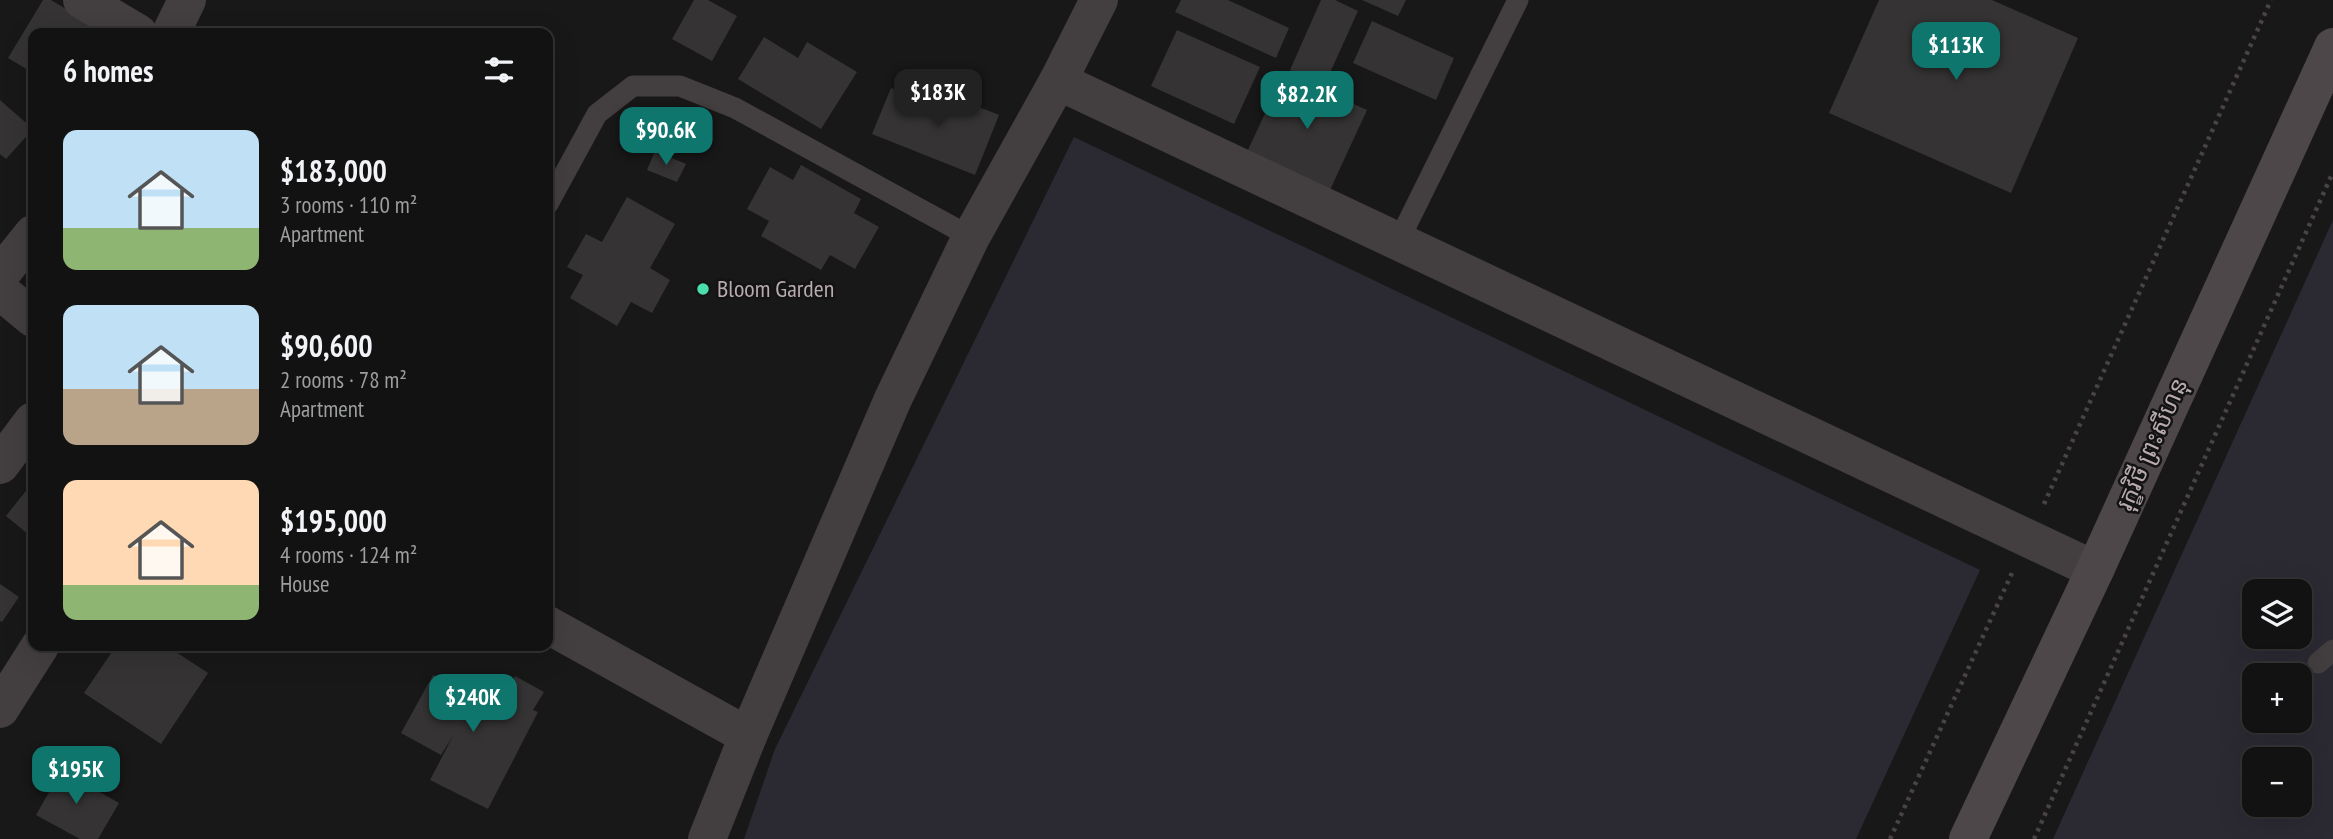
<!DOCTYPE html>
<html lang="en">
<head>
<meta charset="utf-8">
<style>
	:root { --surface:#131212; --page:#202020; --text:#f1f3f6; --muted:#9d9e9f; --line:#323232; --accent:#0f766e }
	body { margin:0; font-family:"PT Sans Narrow","Noto Sans Khmer",sans-serif; background:var(--page); color:var(--text); height:100vh; display:flex; flex-direction:column; font-size:26px; white-space:nowrap }
	* { box-sizing:border-box; margin:0 }
	p { font-size:23px; color:var(--muted) }
	.icon { flex:none; width:38px; height:38px; fill:none; stroke:currentColor; stroke-width:2; stroke-linecap:round; stroke-linejoin:round }
	.map { position:relative; flex:1; overflow:hidden }
	.details { position:absolute; left:28px; top:28px; width:525px; height:623px; display:flex; flex-direction:column; background:var(--surface); border-radius:14px; box-shadow:0 7px 28px #0002,0 0 0 2px var(--line) }
	.details>* { flex:none }
	.tools { position:absolute; left:2242px; top:579px; display:grid; gap:14px }
	.tools a { display:grid; place-items:center; width:70px; height:70px; border-radius:14px; background:var(--surface); box-shadow:0 7px 28px #0002,0 0 0 2px var(--line); font-size:35px }
	.price { position:absolute; translate:-50% -60px; padding:0 16px; border-radius:14px; background:var(--accent); color:#fff; font-size:23px; line-height:46px; filter:drop-shadow(0 2px 4px #0008) }
	.price::after { content:''; position:absolute; left:50%; top:42px; width:21px; height:16px; margin-left:-10px; background:inherit; clip-path:polygon(0 0,100% 0,50% 100%) }
	.price.selected { background:#222; color:#fff }
	ul { padding:0; list-style:none }
	li { display:flex; align-items:center; gap:21px; height:175px; padding:0 35px }
	li span { display:grid; place-items:center; flex:none; width:196px; height:140px; border-radius:14px; color:#555 }
	li>.icon { margin-inline-start:auto }
	span .icon { width:84px; height:84px; fill:#fffc; stroke-width:1 }
	li b { font-size:30px }
	h2 { display:flex; justify-content:space-between; align-items:center; height:84px; padding:0 35px; font-size:30px }
	.map>svg:first-child { display:block }
	.green { fill:#2b2a33; fill-rule:evenodd }
	.building { fill:#353333 }
	.lines { fill:none; stroke-linecap:round; stroke-linejoin:round }
	.path { stroke:#4a4345; stroke-width:4.5; stroke-dasharray:3.5 5; stroke-linecap:butt }
	.lane { stroke:#433e3f; stroke-width:21 }
	.street { stroke:#433e3f; stroke-width:38 }
	.secondary { stroke:#4e4749; stroke-width:38 }
	.poi-dot { fill:#4adeae; stroke:#141313; stroke-width:2.5 }
	.labels { text-anchor:middle; stroke-width:5; stroke-linejoin:round; paint-order:stroke }
	.poi-label { font-size:24px; fill:#b8abaf; stroke:#141313; text-anchor:start }
	.street-label { font-size:24px; fill:#b8abaf; stroke:#141313 }
</style>
</head>
<body>
<div class="map">
<svg width="2333" height="839" viewBox="0 0 2333 839">
	<rect width="100%" height="100%" fill="#191818"/>
	<g class="green">
		<polygon points="1074,137 1980,570 1856,839 744,839 775,749"/>
		<path d="M2333,220V839H2053ZM2254,592H2300V637H2254ZM2254,676H2300V721H2254ZM2254,760H2300V805H2254Z"/>
	</g>
	<g class="building">
		<polygon points="43,0 51,0 106,33 33,33 33,73 8,58"/>
		<polygon points="694,0 708,0 737,16 712,61 672,39"/>
		<polygon points="1181,0 1228,0 1289,28 1276,58 1175,12"/>
		<polygon points="1321,0 1335,0 1358,11 1324,86 1290,70"/>
		<polygon points="1362,0 1406,0 1398,16"/>
		<polygon points="1879,0 1992,0 2078,38 2011,193 1829,113"/>
		<polygon points="1372,21 1454,58 1436,100 1353,63"/>
		<polygon points="1177,30 1260,67 1234,124 1151,86"/>
		<polygon points="764,37 798,58 807,42 857,72 821,129 738,79"/>
		<polygon points="1284,73 1367,110 1330,190 1247,152"/>
		<polygon points="891,88 941,108 947,94 999,115 975,175 872,134"/>
		<polygon points="0,100 33,129 6,159 0,154"/>
		<polygon points="655,151 686,164 677,182 647,170"/>
		<polygon points="801,165 861,199 854,213 879,227 855,269 830,255 821,270 761,236 769,221 747,209 770,167 793,180"/>
		<polygon points="627,197 675,224 650,268 670,280 652,313 631,302 617,326 570,298 583,275 567,267 586,234 602,242"/>
		<polygon points="33,482 33,538 6,516"/>
		<polygon points="0,584 19,597 2,622 0,621"/>
		<polygon points="116,646 167,646 208,673 161,744 84,693"/>
		<polygon points="433,675 473,696 480,683 504,695 515,676 544,692 533,710 538,712 488,809 430,780 453,736 441,755 401,733"/>
		<polygon points="54,766 119,803 98,839 80,839 36,815 49,792 41,788"/>
	</g>
	<g class="lines">
		<g class="path">
			<polyline points="2044,504 2271,0"/>
			<polyline points="1890,839 2012,573"/>
			<polyline points="2034,839 2333,172"/>
		</g>
		<g class="lane">
			<polyline points="548,204 597,114 633,86 680,86 735,108 971,237"/>
			<polyline points="1398,242 1518,0"/>
			<polyline points="2318,663 2333,650"/>
		</g>
		<g class="street">
			<polyline points="82,0 138,33"/>
			<polyline points="171,33 187,0"/>
			<polyline points="1058,81 2095,570"/>
			<polyline points="0,275 33,234"/>
			<polyline points="0,291 33,318"/>
			<polyline points="0,465 33,421"/>
			<polyline points="548,625 748,736"/>
			<polyline points="0,709 40,646"/>
			<polyline points="707,839 748,736 893,399 971,237 1058,81 1099,0"/>
		</g>
		<polyline class="secondary" points="1968,839 2095,570 2333,47"/>
	</g>
	<circle class="poi-dot" cx="703" cy="289" r="7"/>
	<g class="labels">
		<g class="poi-label">
			<text x="717" y="297">Bloom Garden</text>
		</g>
		<g class="street-label">
			<text transform="translate(2152 444) rotate(-66)" y="8">រុក្ខវិថី ព្រះសីហនុ</text>
		</g>
	</g>
</svg>
<div class="tools">
<a><svg class="icon" aria-label="layers" viewBox="0 0 24 24"><path d="M12 4l9 5-9 5-9-5zM3 14l9 5 9-5"/></svg></a>
<a>+</a>
<a>−</a>
</div>
<b class="price" style="left:1956px;top:82px">$113K</b>
<b class="price selected" style="left:938px;top:129px">$183K</b>
<b class="price" style="left:1307px;top:131px">$82.2K</b>
<b class="price" style="left:666px;top:167px">$90.6K</b>
<b class="price" style="left:473px;top:734px">$240K</b>
<b class="price" style="left:76px;top:806px">$195K</b>
<section class="details">
<h2>6 homes<svg class="icon" aria-label="filters" viewBox="0 0 24 24"><path d="M4 7h16M4 17h16"/><circle cx="9" cy="7" r="2"/><circle cx="15" cy="17" r="2"/></svg></h2>
<ul>
<li><span style="background:linear-gradient(#bfe0f5 70%,#8fb573 0)"><svg class="icon" aria-label="home" viewBox="0 0 24 24"><path d="M3 11l9-7 9 7M6 9v11h12V9"/></svg></span><div><b>$183,000</b><p>3 rooms · 110 m²</p><p>Apartment</p></div></li>
<li><span style="background:linear-gradient(#bfe0f5 60%,#b9a48a 0)"><svg class="icon" aria-label="home" viewBox="0 0 24 24"><path d="M3 11l9-7 9 7M6 9v11h12V9"/></svg></span><div><b>$90,600</b><p>2 rooms · 78 m²</p><p>Apartment</p></div></li>
<li><span style="background:linear-gradient(#ffd9b3 75%,#8fb573 0)"><svg class="icon" aria-label="home" viewBox="0 0 24 24"><path d="M3 11l9-7 9 7M6 9v11h12V9"/></svg></span><div><b>$195,000</b><p>4 rooms · 124 m²</p><p>House</p></div></li>
</ul>
</section>
</div>
</body>
</html>
